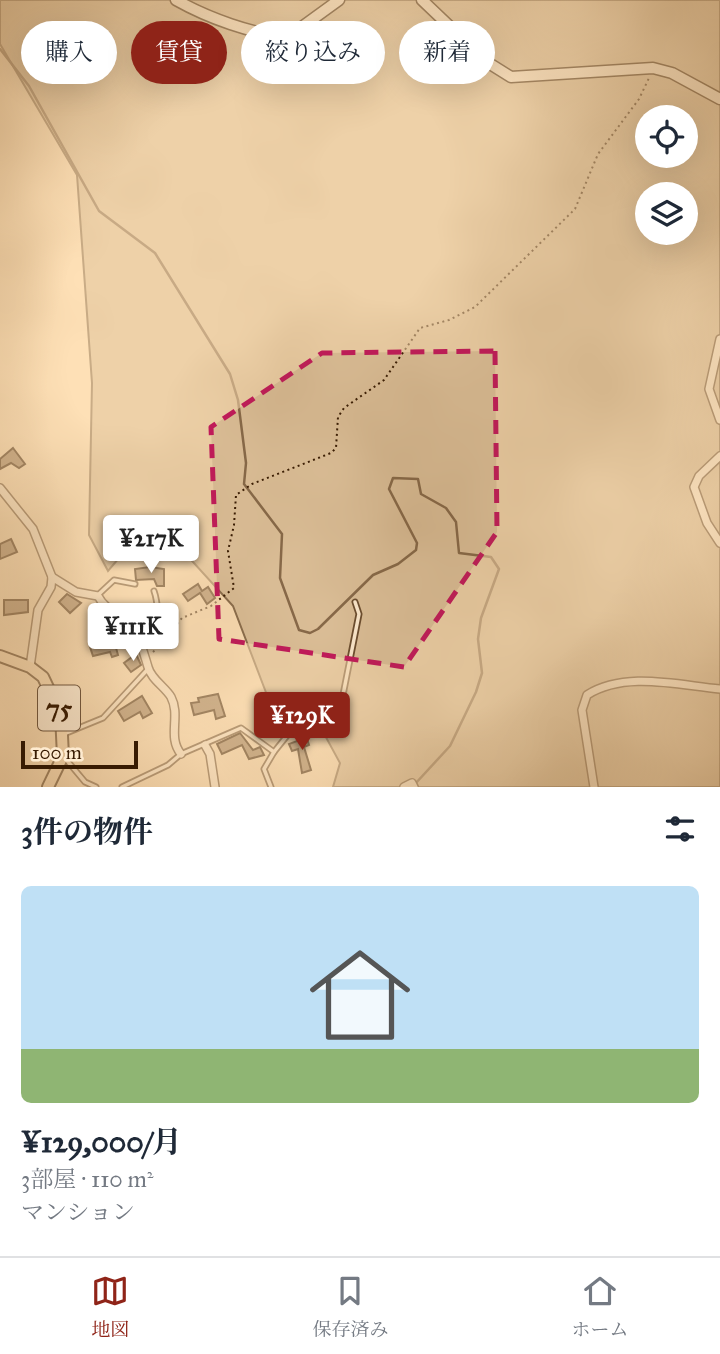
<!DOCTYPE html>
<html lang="ja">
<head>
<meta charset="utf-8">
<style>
	:root { --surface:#fff; --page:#f2f2f3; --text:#1f2937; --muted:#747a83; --line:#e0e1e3; --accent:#8f2418 }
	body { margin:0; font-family:"IM FELL Great Primer","Noto Serif JP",serif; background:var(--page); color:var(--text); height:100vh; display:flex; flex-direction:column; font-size:26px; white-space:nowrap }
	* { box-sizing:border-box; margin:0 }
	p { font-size:23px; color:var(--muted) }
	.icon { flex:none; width:38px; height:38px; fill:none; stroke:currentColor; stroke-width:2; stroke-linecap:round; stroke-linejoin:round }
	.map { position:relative; height:787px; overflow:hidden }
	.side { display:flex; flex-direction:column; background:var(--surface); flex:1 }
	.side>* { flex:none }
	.guide { position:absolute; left:21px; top:21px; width:679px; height:63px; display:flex; gap:14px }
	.tools { position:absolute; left:635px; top:105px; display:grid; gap:14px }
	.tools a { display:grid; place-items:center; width:63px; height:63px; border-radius:50%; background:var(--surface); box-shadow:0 7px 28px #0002; font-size:35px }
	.scale { position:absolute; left:21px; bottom:18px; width:117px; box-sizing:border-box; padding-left:7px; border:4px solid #381b02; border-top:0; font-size:19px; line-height:24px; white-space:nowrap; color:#381b02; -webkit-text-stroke:5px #feebd0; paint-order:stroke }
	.price { position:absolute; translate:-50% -60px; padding:0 16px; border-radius:7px; background:#fff; color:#222; font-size:23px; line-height:46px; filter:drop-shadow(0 2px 4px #0008) }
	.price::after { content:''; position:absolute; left:50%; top:42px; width:21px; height:16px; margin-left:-10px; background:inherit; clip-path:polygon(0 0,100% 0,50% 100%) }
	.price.selected { background:var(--accent); color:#fff }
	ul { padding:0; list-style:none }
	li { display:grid; align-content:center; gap:14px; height:371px; padding:0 21px }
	li span { display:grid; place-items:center; height:217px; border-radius:10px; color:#555 }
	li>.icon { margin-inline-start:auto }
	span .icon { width:126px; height:126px; fill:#fffc; stroke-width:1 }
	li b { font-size:30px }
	h2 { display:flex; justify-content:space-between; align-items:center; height:84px; padding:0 21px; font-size:30px }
	.chip { padding:0 24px; border-radius:32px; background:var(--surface); box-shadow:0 7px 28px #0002; font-size:24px; line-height:63px }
	.chip.selected { background:var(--accent); color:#fff }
	.tab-bar { display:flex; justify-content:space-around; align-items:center; height:98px; border-top:2px solid var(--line); background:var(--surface); font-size:19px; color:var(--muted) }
	.tab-bar a { display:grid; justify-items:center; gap:4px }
	.tab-bar .selected { color:var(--accent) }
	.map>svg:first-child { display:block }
	.green { fill:#dcbf98; stroke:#8a6d4d; stroke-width:2; fill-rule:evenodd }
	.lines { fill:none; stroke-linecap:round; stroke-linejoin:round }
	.stream { stroke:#876949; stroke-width:2.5 }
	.building { fill:#9f8160; stroke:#381b02; stroke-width:2 }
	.lane-casing { stroke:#6a4c2f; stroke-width:7 }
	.street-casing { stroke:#6a4c2f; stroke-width:10 }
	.secondary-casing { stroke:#381b02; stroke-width:13 }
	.primary-casing { stroke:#381b02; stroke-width:14 }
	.path { stroke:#381b02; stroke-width:2; stroke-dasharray:2 3.5; stroke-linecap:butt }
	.lane { stroke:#feebd0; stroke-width:3.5 }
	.street { stroke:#feebd0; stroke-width:7 }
	.secondary { stroke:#feebd0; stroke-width:10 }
	.primary { stroke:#fee0b7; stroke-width:10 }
	.marked { fill:none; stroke:#c2185b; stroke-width:5; stroke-dasharray:14 9; stroke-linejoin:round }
	.labels { text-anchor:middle; stroke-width:6; stroke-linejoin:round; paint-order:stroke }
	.shield { fill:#feebd0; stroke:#735940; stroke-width:2 }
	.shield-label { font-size:26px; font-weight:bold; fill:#381b02 }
</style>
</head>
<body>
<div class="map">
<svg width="720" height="787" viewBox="0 0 720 787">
	<rect width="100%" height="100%" fill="#fee0b7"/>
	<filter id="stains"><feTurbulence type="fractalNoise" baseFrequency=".00286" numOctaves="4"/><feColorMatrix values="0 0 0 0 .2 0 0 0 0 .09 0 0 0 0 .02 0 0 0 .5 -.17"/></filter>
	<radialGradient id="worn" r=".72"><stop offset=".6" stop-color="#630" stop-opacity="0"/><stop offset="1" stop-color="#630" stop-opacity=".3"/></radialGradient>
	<path class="green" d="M0,0H720V787H333L340,763L315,717L267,695L233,606L174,541L136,538L108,571L89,535L92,383L77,175L0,44ZM648,117H686V156H648ZM648,194H686V233H648Z"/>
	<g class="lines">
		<polyline class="stream" points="0,49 29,86 99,211 155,253 230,374 238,400 246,463 244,484 282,534 280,578 299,630 310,633 318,629 373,575 398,564 416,550 417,543 389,489 393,478 418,479 421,494 446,508 456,522 459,553 491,557 499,569 481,618 478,639 482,673 476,692 450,746 415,784"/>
	</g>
	<g class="building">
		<polygon points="13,448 25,464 19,468 11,463 0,469 0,459"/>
		<polygon points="11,539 17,552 0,559 0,544"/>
		<polygon points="150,567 164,569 164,586 157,586 154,579 136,580 135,569"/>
		<polygon points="198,584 202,591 208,587 215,598 207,604 200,593 188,601 183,594"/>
		<polygon points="67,594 81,603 70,613 59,602"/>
		<polygon points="4,600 28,600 28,612 4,615"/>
		<polygon points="100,621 108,638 113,637 118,655 112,657 110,652 93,656 90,647 97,645 94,635 98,634 94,623"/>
		<polygon points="136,654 141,665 131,672 124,663"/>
		<polygon points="218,694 225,716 216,719 214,710 194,715 191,703 199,702 198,698"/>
		<polygon points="142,696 152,713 143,718 140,712 124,721 118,711"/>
		<polygon points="305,732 309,745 304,747 311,770 302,773 298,749 292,751 289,744 300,740 298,735"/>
		<polygon points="240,733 253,750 260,747 264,755 249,759 242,745 222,754 217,744"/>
	</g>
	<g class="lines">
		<g class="lane-casing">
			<g id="lane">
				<path d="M154,591C160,607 156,626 164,641"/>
				<polyline points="99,594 114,580 135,584"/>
				<polyline points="64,734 103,718 148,669"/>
				<polyline points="64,757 85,782 96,787"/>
				<polyline points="122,787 168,765 181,754 241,728 274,752 298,722 329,725 340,710 359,614 355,602"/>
				<polyline points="271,787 264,769 274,752"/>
			</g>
		</g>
		<g class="street-casing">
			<g id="street">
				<polyline points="720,339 709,389 720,420"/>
				<polyline points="720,456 699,476 694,487 707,523 720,543"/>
				<polyline points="0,488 33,529 52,577 51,587 38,610 30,667"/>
				<path d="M52,577L76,592L98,596C106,612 123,614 132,627C141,640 144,654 148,667C151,679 165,687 171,697C181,716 167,737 181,754"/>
				<polyline points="205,745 210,754 215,787"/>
				<polyline points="404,787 412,783 414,787"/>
				<path d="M594,787L582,710L587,695C625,671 677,685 720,689"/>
			</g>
		</g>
		<g class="secondary-casing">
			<g id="secondary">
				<path d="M176,0C208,18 252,34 288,37L339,0"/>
				<polyline points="422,0 487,62 511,77 653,68 672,73 720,99"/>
			</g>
		</g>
		<g class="primary-casing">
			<polyline id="primary" points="0,656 30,667 43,677 61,715 63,756 48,787"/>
		</g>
		<g class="path">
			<polyline points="167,637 182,618 211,606 234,588 228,551 234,525 236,495 252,484 331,453 336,448 338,417 344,408 384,380 420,328 449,320 475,307 575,209 598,154 639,99 649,78"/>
			<polyline points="153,652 161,644"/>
		</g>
		<use href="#lane" class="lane"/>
		<use href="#street" class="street"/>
		<use href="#secondary" class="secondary"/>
		<use href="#primary" class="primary"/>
	</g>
	<path d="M0 0H720V787H0ZM495,351L497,532L404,667L219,639L211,427L322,353Z" fill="#fee0b7" fill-opacity=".55" fill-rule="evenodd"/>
	<path class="marked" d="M495,351L497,532L404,667L219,639L211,427L322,353Z"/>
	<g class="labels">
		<rect class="shield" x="38" y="685.5" width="42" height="45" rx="5"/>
		<g class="shield-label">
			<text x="59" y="717">75</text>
		</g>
	</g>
	<rect width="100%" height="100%" filter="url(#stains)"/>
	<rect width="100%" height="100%" fill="url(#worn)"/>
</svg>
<div class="tools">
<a><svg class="icon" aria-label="locate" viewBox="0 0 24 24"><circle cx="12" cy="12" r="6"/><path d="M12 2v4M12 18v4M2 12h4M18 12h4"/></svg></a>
<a><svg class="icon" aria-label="layers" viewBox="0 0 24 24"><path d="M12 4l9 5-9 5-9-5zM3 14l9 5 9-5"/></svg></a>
</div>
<div class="scale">100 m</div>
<b class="price" style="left:151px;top:575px">¥217K</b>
<b class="price" style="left:133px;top:663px">¥111K</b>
<b class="price selected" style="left:302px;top:752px">¥129K</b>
<div class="guide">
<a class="chip">購入</a>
<a class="chip selected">賃貸</a>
<a class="chip">絞り込み</a>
<a class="chip">新着</a>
</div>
</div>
<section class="side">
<h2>3件の物件<svg class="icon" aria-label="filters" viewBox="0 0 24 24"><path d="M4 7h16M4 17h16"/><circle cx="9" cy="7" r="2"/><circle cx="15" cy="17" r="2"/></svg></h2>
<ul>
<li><span style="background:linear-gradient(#bfe0f5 75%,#8fb573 0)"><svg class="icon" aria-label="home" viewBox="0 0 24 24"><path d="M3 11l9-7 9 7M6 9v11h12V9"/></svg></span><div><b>¥129,000/月</b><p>3部屋 · 110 m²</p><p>マンション</p></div></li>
</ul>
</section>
<nav class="tab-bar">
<a class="selected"><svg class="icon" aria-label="map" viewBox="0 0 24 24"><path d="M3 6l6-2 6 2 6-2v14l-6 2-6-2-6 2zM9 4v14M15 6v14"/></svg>地図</a>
<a><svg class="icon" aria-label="saved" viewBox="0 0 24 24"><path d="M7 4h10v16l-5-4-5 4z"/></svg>保存済み</a>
<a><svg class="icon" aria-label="home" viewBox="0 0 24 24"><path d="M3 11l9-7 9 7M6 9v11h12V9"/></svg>ホーム</a>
</nav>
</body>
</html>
